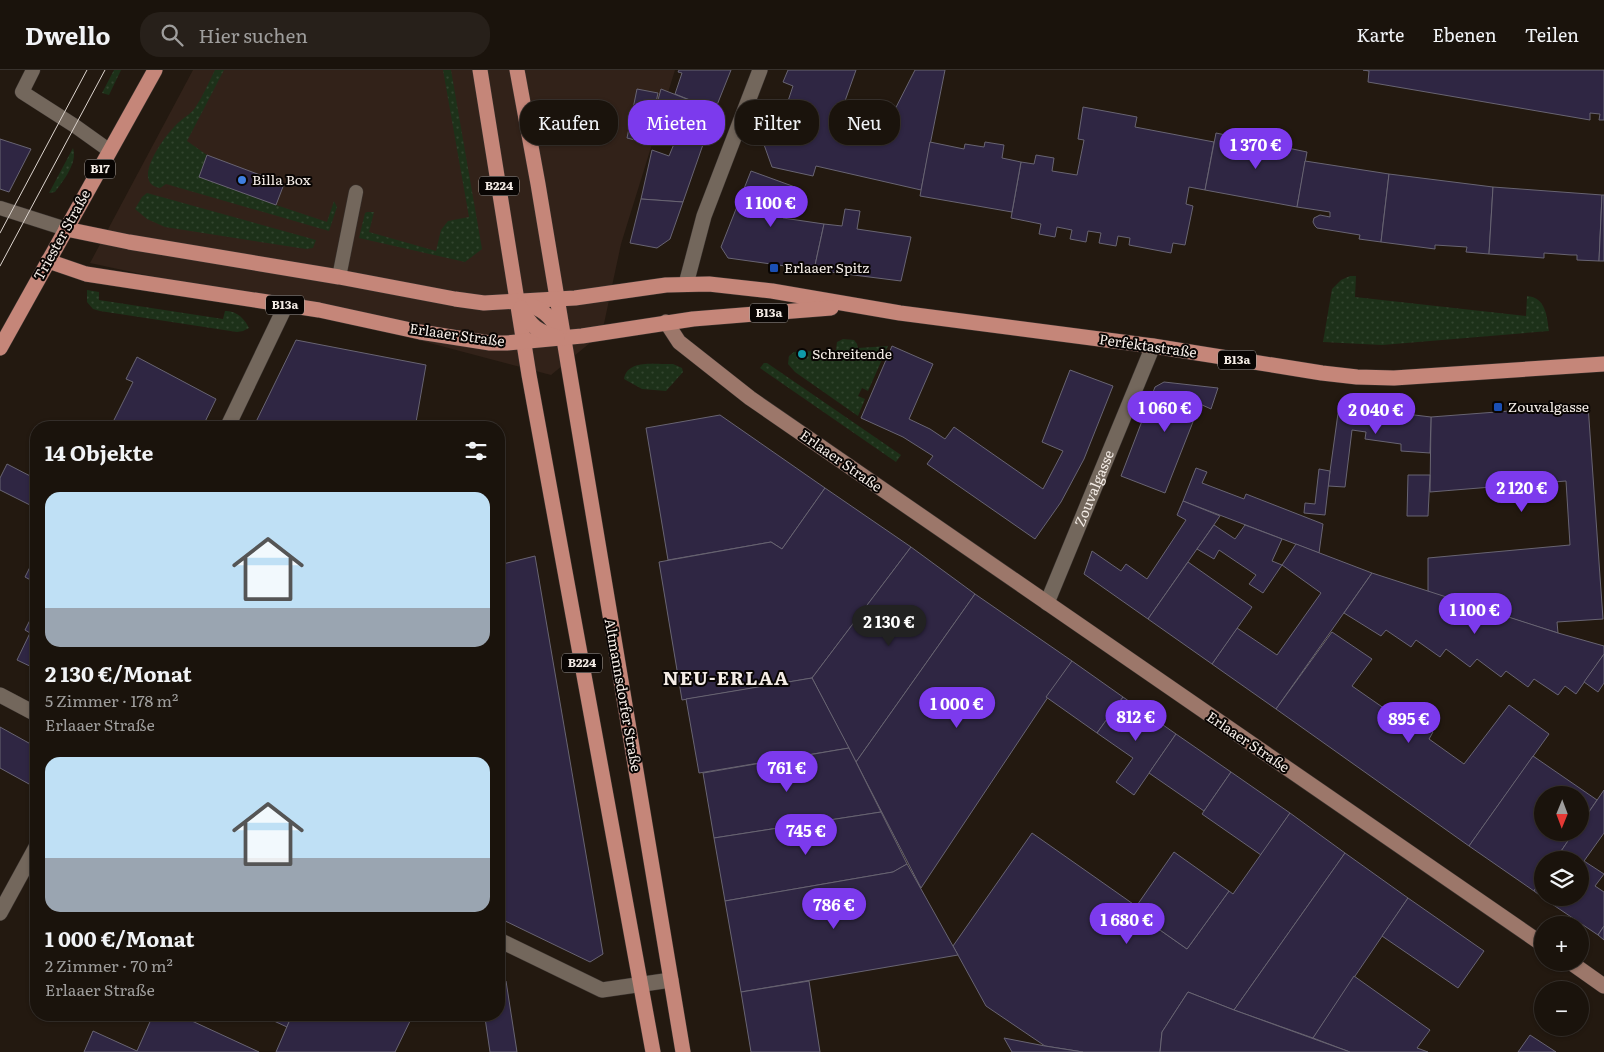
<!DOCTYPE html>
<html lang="de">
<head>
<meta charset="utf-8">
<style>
	:root { --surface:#1a130c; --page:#27201a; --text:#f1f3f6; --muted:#9f9e9d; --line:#38322d; --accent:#7c3aed }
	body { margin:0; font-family:Literata,serif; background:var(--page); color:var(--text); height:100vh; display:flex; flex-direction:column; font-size:19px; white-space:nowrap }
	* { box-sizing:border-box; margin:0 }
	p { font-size:16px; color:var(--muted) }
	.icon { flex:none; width:28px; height:28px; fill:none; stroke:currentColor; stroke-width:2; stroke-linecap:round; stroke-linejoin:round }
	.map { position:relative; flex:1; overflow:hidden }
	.details { position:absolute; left:30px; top:351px; width:475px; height:600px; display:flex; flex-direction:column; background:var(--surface); border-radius:20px; box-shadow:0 1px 4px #0004,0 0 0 1px var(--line) }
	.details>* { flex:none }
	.banner { position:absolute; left:520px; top:30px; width:475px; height:45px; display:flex; gap:10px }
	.needle { width:32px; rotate:181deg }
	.controls { position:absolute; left:1534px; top:716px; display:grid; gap:10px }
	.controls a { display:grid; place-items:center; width:55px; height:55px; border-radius:50%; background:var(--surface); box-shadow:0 1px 4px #0004,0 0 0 1px var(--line); font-size:25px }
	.price { position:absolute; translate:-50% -42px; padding:0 11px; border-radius:18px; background:var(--accent); color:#fff; font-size:16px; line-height:32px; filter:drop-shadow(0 1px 2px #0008) }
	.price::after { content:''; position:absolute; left:50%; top:30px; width:15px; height:11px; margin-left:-8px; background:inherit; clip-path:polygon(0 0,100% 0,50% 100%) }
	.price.on { background:#222; color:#fff }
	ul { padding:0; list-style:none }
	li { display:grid; align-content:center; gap:10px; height:265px; padding:0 15px }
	li span { display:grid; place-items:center; height:155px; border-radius:15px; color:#555 }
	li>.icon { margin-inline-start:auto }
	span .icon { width:90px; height:90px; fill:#fffc; stroke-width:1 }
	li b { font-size:21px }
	h2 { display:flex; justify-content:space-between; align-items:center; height:60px; padding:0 15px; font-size:21px }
	.tag { padding:0 18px; border-radius:20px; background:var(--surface); box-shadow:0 1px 4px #0004,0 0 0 1px var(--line); font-size:18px; line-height:45px }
	.tag.on { background:var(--accent); color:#fff }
	header { display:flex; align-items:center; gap:30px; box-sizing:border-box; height:70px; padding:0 25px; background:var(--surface); border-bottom:1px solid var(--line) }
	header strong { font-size:24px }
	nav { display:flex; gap:28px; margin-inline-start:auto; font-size:18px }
	.search { width:350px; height:45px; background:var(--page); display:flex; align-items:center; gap:12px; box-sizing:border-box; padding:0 18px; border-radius:20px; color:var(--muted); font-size:19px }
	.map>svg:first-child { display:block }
	.commercial { fill:#322219 }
	.grass { fill:url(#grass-dots) }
	.building { fill:#2f2643; stroke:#686472 }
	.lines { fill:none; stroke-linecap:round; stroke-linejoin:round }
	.lane-casing { stroke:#3a332f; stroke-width:15 }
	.street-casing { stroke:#3a332f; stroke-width:16 }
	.secondary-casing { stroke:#3a332f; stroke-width:16 }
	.primary-casing { stroke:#3a332f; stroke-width:16 }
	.lane { stroke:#73675c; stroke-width:14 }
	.street { stroke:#73675c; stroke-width:15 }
	.secondary { stroke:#9c776a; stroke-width:15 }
	.primary { stroke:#c58679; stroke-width:15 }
	.tram { stroke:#ddd5cf; stroke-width:1 }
	.shop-dot { fill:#3f7fe0; stroke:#090503; stroke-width:2 }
	.transit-dot { fill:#1a4fb4; stroke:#090503; stroke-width:2 }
	.culture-dot { fill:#0f9aa8; stroke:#090503; stroke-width:2 }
	.labels { text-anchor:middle; stroke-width:4; stroke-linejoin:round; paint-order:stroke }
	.shield { fill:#090503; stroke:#aea7a2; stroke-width:1 }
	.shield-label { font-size:12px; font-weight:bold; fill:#f4ece6 }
	.poi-label { font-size:14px; fill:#f4ece6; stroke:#090503; text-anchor:start }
	.street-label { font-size:14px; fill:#f4ece6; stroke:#090503 }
	.district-label { font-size:19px; font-weight:bold; letter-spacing:1px; fill:#f4ece6; stroke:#090503 }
</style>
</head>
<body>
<header>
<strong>Dwello</strong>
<div class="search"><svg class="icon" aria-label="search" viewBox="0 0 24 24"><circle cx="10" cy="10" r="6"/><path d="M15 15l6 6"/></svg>Hier suchen</div>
<nav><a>Karte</a><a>Ebenen</a><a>Teilen</a></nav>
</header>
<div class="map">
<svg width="1604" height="982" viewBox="0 0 1604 982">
	<defs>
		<pattern id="grass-dots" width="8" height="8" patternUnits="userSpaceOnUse" patternTransform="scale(1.25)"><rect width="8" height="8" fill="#1d3119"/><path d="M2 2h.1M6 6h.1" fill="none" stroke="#33452f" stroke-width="1.8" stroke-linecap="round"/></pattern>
	</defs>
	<rect width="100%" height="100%" fill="#231910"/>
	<polygon class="commercial" points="193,0 675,0 621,174 602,263 551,305 286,235 90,193"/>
	<g class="grass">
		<polygon points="114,0 121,0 109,25 102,23"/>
		<path d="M215,0H224L187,71L207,85L199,107L276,135L327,152L334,131L337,137L329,161L166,114L160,118C130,113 164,67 175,56C181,49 190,45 195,38C203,26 209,12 215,0Z"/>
		<polygon points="443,0 451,0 482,179 465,192 359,168 365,143 367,142 374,142 369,162 436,181 441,160 448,151 469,147"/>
		<path d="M73,78C78,93 63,111 55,122L49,123Z"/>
		<polygon points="147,123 316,170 313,178 306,179 165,157 147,149 135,139 142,127"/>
		<path d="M1350,206H1356L1355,227L1526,246L1527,226C1546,227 1547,247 1549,261L1382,275L1323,272L1332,219L1341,210Z"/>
		<path d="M87,220L99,222V230L223,249L225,241C236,240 245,249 249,258L243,261L237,262L100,241L93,239L87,232Z"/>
		<polygon points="843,269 854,270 857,274 858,278 888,276 868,321 862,318 858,326 865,329 858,346 795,302 788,294 789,286 794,282 836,280 837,272"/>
		<polygon points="764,293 767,293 901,385 896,392 760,298"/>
		<path d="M664,294H673L682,298L683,302L666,321L642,319L624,309C627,291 650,294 664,294Z"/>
	</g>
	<g class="building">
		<polygon points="679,0 731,0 715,40 675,24 682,3 678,2"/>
		<polygon points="788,0 856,0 840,45 887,55 915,0 945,0 921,120 816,96 813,106 772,97 762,69 776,30 787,34 793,16 783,12"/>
		<polygon points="1363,0 1604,0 1604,50 1599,50 1600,44 1590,43 1590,50 1368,12 1369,1"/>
		<polygon points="637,19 658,23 647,73 627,68"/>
		<polygon points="661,19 715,40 683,132 641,129 652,80 669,86 681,57 653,48"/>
		<polygon points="1083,37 1137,47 1135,57 1214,72 1205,120 1189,117 1186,134 1193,136 1185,175 1173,173 1171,183 1129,175 1130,168 1118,166 1116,176 1099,173 1101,163 1088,161 1086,172 1070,169 1072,160 1057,157 1055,167 1039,164 1041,154 1011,148 1021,92 1034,94 1036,85 1054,88 1052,101 1077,105 1084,70 1078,69"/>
		<polygon points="1216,63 1307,82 1297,137 1205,120"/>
		<polygon points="0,69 31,79 9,122 0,119"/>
		<polygon points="930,72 964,79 965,74 984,77 985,72 1004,75 1002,88 1021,92 1012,142 920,126"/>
		<polygon points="207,85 284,114 276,135 199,107"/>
		<polygon points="1305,91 1389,104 1381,172 1359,169 1360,165 1317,158 1315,156 1313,152 1314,148 1320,145 1330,147 1330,142 1297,137"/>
		<polygon points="751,101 795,117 783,148 824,154 814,200 728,188 721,177"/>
		<polygon points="1389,104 1493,117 1489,184 1466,182 1467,177 1435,175 1435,179 1381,172"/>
		<polygon points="1493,117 1602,125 1599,191 1577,190 1577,185 1571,185 1544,183 1544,188 1489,184"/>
		<polygon points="1602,125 1604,125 1604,191 1599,191"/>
		<polygon points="641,129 683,132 670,169 657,178 630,173"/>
		<polygon points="845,139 860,141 857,159 911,167 901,211 814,200 824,154 842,156"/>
		<polygon points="296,270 426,295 415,358 253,358"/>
		<polygon points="892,276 933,294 909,349 930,359 945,369 954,357 1043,419 1063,381 1042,372 1070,300 1113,316 1084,389 1061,432 1035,469 927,394 933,386 903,367 861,348"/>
		<polygon points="137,287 216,329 202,358 110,358 133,312 126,309"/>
		<polygon points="1164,312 1218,318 1211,339 1200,334 1165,423 1121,406 1155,317"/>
		<polygon points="1588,335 1603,549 1557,552 1558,563 1428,522 1428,488 1570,475 1566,411 1430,422 1431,347"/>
		<polygon points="1339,336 1431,347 1430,383 1401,381 1401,374 1365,369 1366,362 1352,360 1345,417 1328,416"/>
		<polygon points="720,345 825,418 782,479 771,472 668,490 646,358"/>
		<polygon points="7,394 36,409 36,427 32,436 0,420 0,408"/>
		<polygon points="1196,398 1207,402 1202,413 1244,429 1246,424 1323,454 1319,483 1183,431"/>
		<polygon points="1319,399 1330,401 1325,445 1304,443 1305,433 1315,434"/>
		<polygon points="1408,405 1430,405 1428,446 1407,446"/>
		<polygon points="825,418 911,477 812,608 682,630 659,492 771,472 782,479"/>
		<polygon points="1183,431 1220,446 1148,549 1084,504 1092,481 1121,501 1126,494 1147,509 1186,450 1177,445"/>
		<polygon points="1214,455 1235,469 1245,455 1282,469 1272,491 1282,495 1263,523 1249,514 1256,505 1219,480 1214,489 1197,479"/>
		<polygon points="1296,474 1372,503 1276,639 1212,594 1237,558 1277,585 1321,523 1282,495"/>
		<polygon points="911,477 975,524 856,692 812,608"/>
		<polygon points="36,485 36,513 25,507"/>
		<polygon points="535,486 603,884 590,892 499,848 499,495"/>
		<polygon points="1188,492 1252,537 1212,594 1148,549"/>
		<polygon points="1372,503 1558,563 1604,576 1604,584 1576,624 1565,616 1558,625 1534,609 1528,617 1506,601 1501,607 1477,589 1470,597 1446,579 1440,587 1416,570 1411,577 1386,560 1381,566 1344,543"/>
		<polygon points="975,524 1072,591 921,818 856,692"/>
		<polygon points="31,548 36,550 36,599 17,590 30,563 25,560"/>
		<polygon points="1332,562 1372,589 1352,616 1388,641 1393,635 1433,662 1429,669 1464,694 1509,635 1549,664 1469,776 1276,639"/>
		<polygon points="1604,584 1604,613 1598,622 1584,612"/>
		<polygon points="1072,591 1123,627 1097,663 1046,627"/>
		<polygon points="812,608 849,678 699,703 686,629"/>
		<polygon points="1123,627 1176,664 1134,725 1116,712 1133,688 1097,663"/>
		<polygon points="0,657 36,677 36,699 29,714 0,698"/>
		<polygon points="1176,664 1231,702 1204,741 1149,703"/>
		<polygon points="849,678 881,742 714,768 703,703"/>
		<polygon points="1533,686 1597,730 1580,755 1580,725 1542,725 1542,762 1574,762 1555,790 1542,790 1542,808 1534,821 1469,776"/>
		<polygon points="1231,702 1290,743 1261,785 1202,744"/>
		<polygon points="1604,720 1604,763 1584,791 1604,804 1595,816 1604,822 1604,856 1598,865 1543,828 1580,828 1580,790 1555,790 1574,762 1580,762 1580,755"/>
		<polygon points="881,742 907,794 893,802 725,831 714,768"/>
		<polygon points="1290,743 1345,783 1234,940 1188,922 1162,962 1160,982 1083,982 1045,976 986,936 953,876 1032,763 1136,836 1133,841 1187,879 1229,821 1233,824"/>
		<polygon points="1174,782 1229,821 1187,879 1133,841"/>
		<polygon points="1345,783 1408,828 1313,968 1234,940"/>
		<polygon points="907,794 958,885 741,922 725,831 893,802"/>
		<polygon points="1542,808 1542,827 1534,821"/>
		<polygon points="1408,828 1484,881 1458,918 1382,866"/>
		<polygon points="1604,856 1604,870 1598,865"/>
		<polygon points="1354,906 1430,960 1417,978 1428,982 1350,982 1313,968"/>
		<polygon points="506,911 517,982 490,982 485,948 479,945 499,945 499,912"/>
		<polygon points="809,911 820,982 751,982 741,922"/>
		<polygon points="1188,922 1234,940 1350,982 1160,982 1162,962"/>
		<polygon points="153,945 179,945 259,982 84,982 93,961 137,981"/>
		<polygon points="261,945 292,945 287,957"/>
		<polygon points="292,945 413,945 395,982 276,982"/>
		<polygon points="1530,965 1556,982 1518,982"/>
		<polygon points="1004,968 1045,976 1083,982 1012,982"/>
	</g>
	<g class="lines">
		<g class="lane-casing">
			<g id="lane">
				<polyline points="33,0 22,22 75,56 110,81"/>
				<polyline points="0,138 66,159"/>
				<polyline points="339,207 356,122"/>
			</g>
		</g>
		<g class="street-casing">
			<g id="street">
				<polyline points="686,214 704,146 760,0"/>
				<polyline points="227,358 286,235"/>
				<path id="s1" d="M1047,533L1153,276"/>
				<polyline points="0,625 36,644"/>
				<polyline points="0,843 36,777"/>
				<polyline points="499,870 602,920 671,910"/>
			</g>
		</g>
		<g class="secondary-casing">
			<g id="secondary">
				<polyline points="666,252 679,272 750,328 1542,874"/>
				<polyline points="1570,892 1604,916"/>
			</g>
		</g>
		<g class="primary-casing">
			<g id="primary">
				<polyline points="480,0 529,305 653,982"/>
				<polyline points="517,0 538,114 683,982"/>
				<polyline points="66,159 129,172 339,207 455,229 484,233 575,228 666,215 709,214 772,221 900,243 1153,276 1322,303 1357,307 1394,308 1604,294"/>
				<polyline points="48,191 86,204 319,240 420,262 490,273 507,273 582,266 693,249 831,238"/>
				<path d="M524,233C541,238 551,246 559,261"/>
				<path d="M521,238C531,257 537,261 557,267"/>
				<polyline points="0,278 155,0"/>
			</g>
		</g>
		<use href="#lane" class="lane"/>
		<use href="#street" class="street"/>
		<use href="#secondary" class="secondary"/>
		<use href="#primary" class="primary"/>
		<g class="tram">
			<polyline points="0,163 87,0"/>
			<polyline points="0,196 105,0"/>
		</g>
	</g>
	<circle class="shop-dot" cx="242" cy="110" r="5"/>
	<g class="transit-dot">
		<rect x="769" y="193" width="10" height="10" rx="2.5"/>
		<rect x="1493" y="332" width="10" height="10" rx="2.5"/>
	</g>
	<circle class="culture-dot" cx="802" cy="284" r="5"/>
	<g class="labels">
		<g class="shield">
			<rect x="85" y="89.5" width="30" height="19" rx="4"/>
			<rect x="479" y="106.5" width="40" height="19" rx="4"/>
			<rect x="266" y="225.5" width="38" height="19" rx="4"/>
			<rect x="750" y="233.5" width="38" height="19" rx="4"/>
			<rect x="1218" y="280.5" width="38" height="19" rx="4"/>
			<rect x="562" y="583.5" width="40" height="19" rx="4"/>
		</g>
		<g class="shield-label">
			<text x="100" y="103">B17</text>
			<text x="499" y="120">B224</text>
			<text x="285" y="239">B13a</text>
			<text x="769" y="247">B13a</text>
			<text x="1237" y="294">B13a</text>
			<text x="582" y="597">B224</text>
		</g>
		<g class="poi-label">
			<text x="252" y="115">Billa Box</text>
			<text x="784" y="203">Erlaaer Spitz</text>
			<text x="812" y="289">Schreitende</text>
			<text x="1508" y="342">Zouvalgasse</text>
		</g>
		<g class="street-label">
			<text transform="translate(62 165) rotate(-61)" y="5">Triester Straße</text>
			<text transform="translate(457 265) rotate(8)" y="5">Erlaaer Straße</text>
			<text transform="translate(1148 276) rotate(8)" y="5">Perfektastraße</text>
			<text transform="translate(841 391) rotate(35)" y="5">Erlaaer Straße</text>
			<text dy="5" stroke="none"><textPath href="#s1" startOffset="124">Zouvalgasse</textPath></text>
			<text transform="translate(623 625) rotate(80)" y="5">Altmannsdorfer Straße</text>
			<text transform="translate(1248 672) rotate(34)" y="5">Erlaaer Straße</text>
		</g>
		<g class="district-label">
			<text x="726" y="615">NEU-ERLAA</text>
		</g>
	</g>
</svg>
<div class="controls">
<a><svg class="needle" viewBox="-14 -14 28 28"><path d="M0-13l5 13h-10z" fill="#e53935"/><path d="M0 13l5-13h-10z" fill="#9f9e9d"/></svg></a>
<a><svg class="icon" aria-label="layers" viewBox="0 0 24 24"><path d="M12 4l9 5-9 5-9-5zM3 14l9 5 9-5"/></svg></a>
<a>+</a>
<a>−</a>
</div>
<b class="price" style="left:1256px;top:100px">1 370 €</b>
<b class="price" style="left:771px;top:158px">1 100 €</b>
<b class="price" style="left:1165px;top:363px">1 060 €</b>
<b class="price" style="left:1376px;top:365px">2 040 €</b>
<b class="price" style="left:1522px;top:443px">2 120 €</b>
<b class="price" style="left:1475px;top:565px">1 100 €</b>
<b class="price on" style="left:889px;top:577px">2 130 €</b>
<b class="price" style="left:957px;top:659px">1 000 €</b>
<b class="price" style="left:1136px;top:672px">812 €</b>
<b class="price" style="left:1409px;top:674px">895 €</b>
<b class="price" style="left:787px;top:723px">761 €</b>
<b class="price" style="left:806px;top:786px">745 €</b>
<b class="price" style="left:834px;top:860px">786 €</b>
<b class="price" style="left:1127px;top:875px">1 680 €</b>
<div class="banner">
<a class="tag">Kaufen</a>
<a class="tag on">Mieten</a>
<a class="tag">Filter</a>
<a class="tag">Neu</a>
</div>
<section class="details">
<h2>14 Objekte<svg class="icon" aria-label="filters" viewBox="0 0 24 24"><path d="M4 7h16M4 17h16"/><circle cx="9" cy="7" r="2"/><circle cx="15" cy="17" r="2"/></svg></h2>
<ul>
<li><span style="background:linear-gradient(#bfe0f5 75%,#9aa5b1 0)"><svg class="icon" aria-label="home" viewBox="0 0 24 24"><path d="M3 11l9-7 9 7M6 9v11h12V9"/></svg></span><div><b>2 130 €/Monat</b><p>5 Zimmer · 178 m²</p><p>Erlaaer Straße</p></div></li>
<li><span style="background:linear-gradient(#bfe0f5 65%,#9aa5b1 0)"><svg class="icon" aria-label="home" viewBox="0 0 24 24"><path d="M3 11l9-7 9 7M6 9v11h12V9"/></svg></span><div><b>1 000 €/Monat</b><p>2 Zimmer · 70 m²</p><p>Erlaaer Straße</p></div></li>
</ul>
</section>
</div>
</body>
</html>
